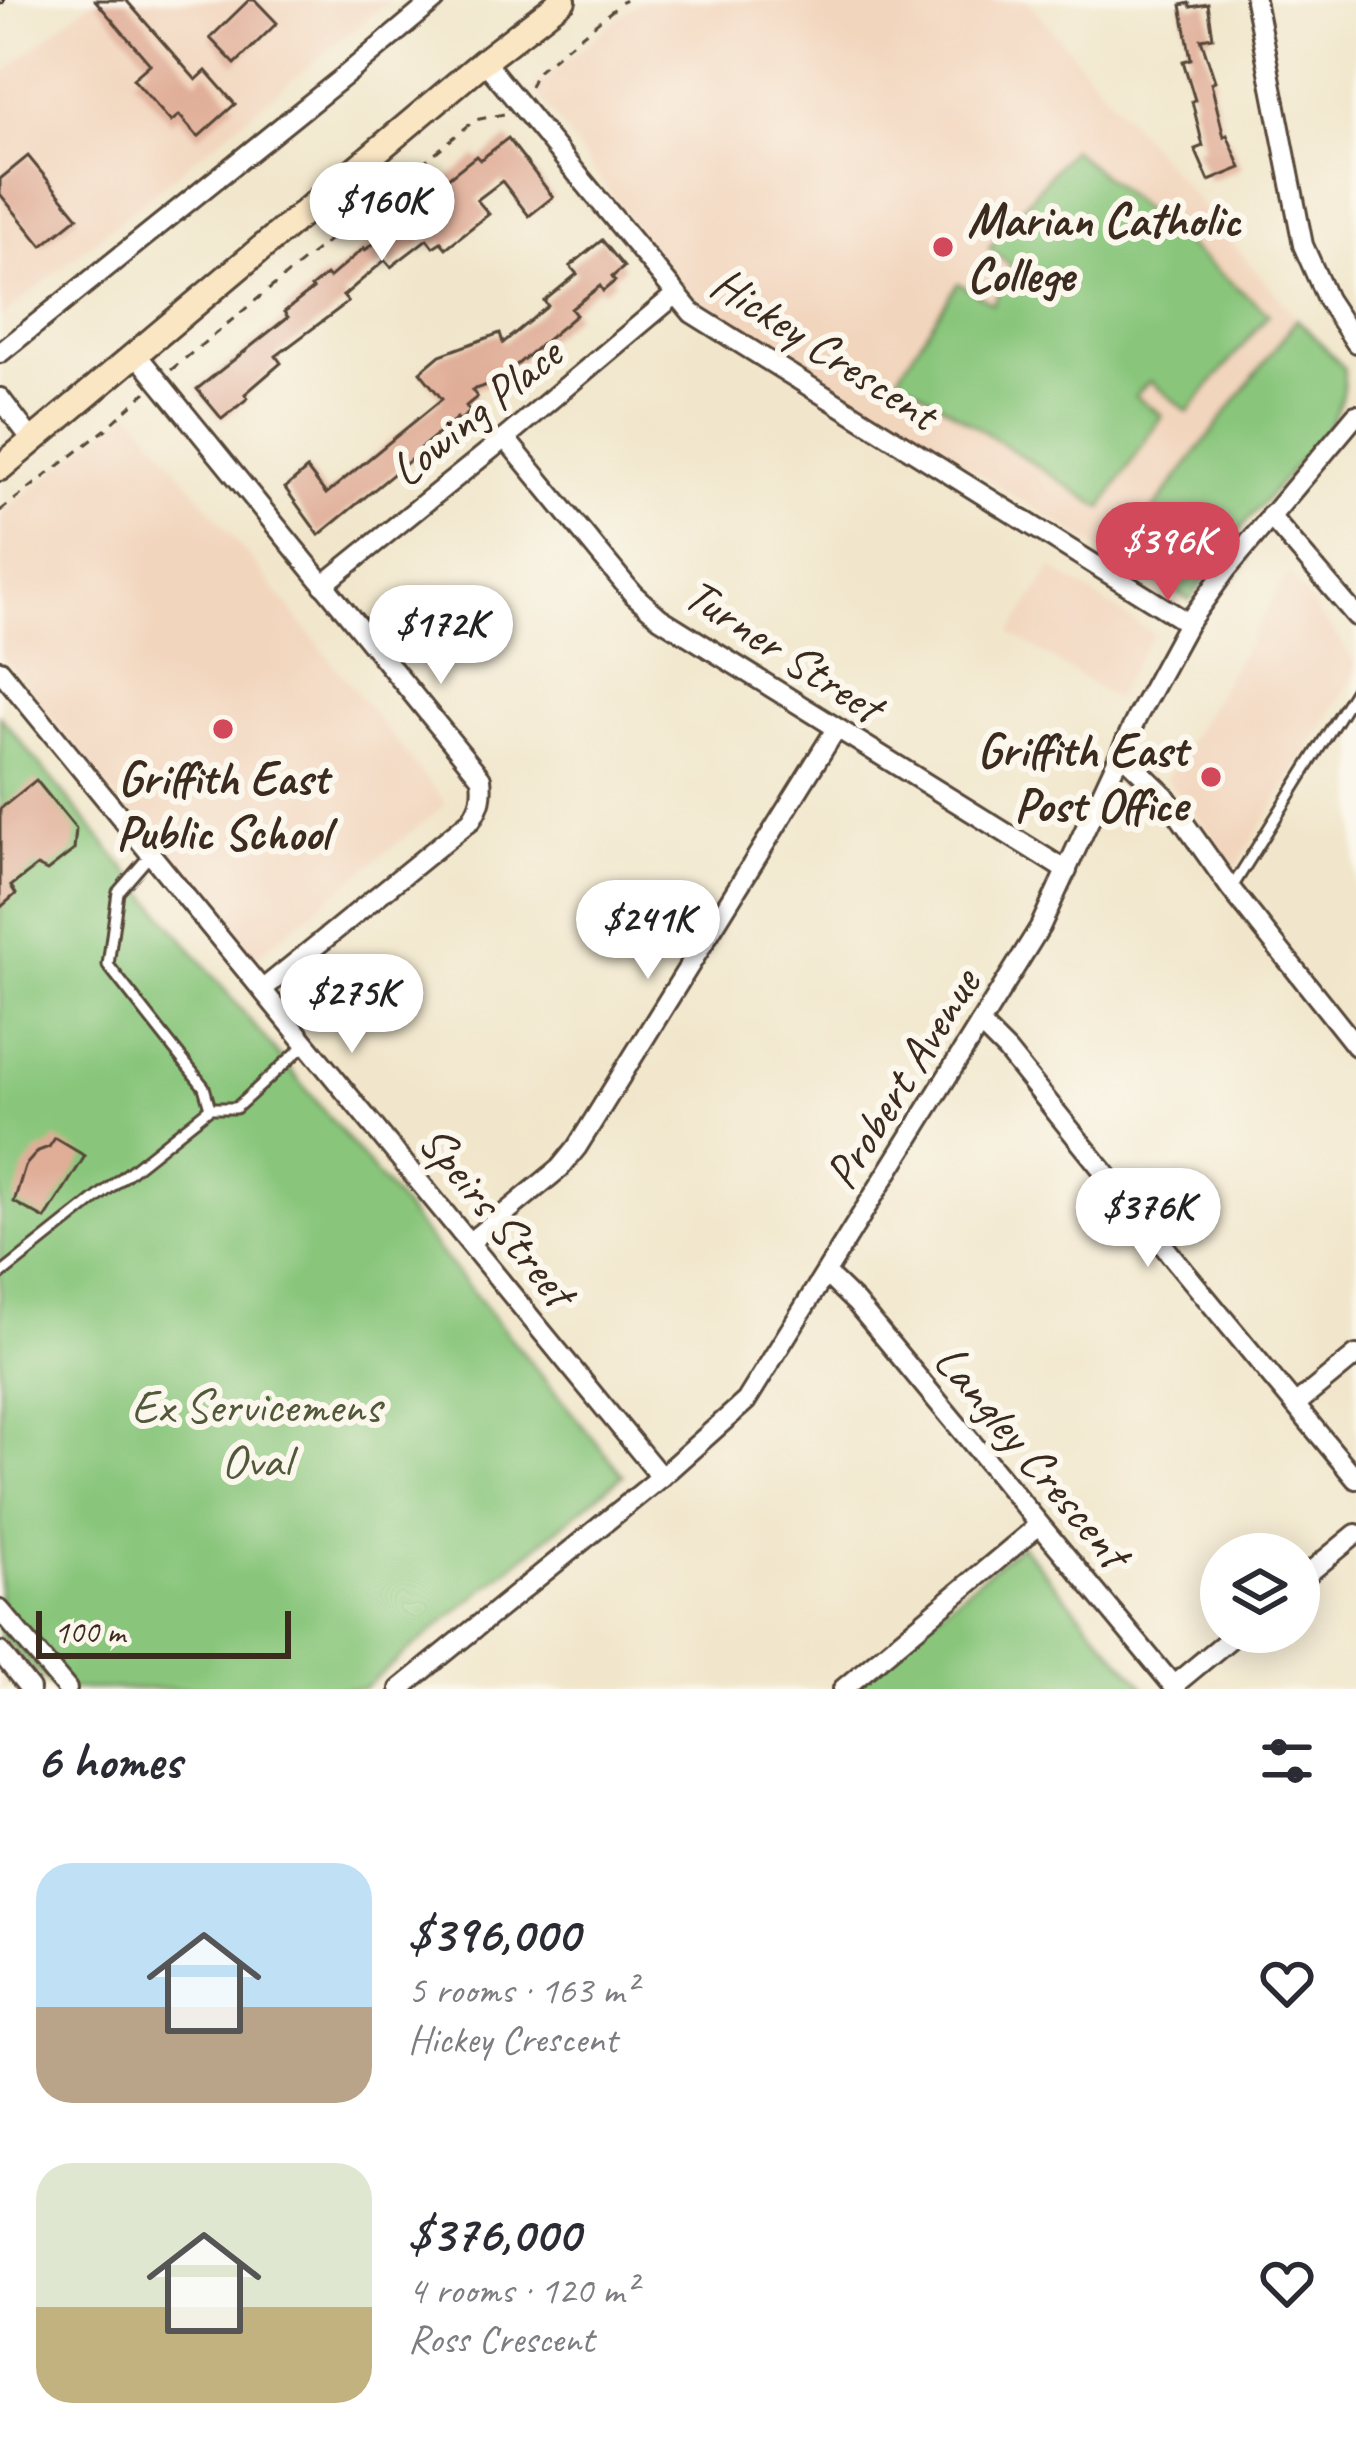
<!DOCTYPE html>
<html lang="en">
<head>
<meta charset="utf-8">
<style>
	:root { --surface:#fff; --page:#f2f2f3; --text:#2b2b33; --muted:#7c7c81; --accent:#d1495b }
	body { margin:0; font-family:Caveat,sans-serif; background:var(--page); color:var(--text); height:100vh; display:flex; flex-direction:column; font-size:45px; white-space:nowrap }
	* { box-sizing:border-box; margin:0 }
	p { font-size:39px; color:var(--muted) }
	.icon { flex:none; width:66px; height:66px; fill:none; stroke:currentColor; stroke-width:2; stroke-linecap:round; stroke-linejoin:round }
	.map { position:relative; height:1689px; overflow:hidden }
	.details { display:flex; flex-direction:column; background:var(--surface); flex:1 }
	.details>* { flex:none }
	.tools { position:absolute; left:1200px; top:1533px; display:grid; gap:24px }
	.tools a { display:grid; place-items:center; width:120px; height:120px; border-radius:50%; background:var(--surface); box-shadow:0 6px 30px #0003; font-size:60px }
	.scale { position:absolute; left:36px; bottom:30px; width:255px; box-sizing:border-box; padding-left:12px; border:6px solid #3b2a1e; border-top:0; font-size:33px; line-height:42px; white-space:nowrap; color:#3b2a1e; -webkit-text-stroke:9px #fbf7ec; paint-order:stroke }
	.price { position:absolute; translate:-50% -102px; padding:0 27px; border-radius:42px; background:#fff; color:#222; font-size:39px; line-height:78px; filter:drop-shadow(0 3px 6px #0008) }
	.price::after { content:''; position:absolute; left:50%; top:72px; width:36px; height:27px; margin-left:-18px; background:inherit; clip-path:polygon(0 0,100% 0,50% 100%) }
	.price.active { background:var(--accent); color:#fff }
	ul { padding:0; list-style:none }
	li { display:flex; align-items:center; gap:36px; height:300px; padding:0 36px }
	li span { display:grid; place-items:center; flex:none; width:336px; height:240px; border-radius:36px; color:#555 }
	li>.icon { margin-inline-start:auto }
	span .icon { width:144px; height:144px; fill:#fffc; stroke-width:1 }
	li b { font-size:51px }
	h2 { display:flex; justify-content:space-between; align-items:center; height:144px; padding:0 36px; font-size:51px }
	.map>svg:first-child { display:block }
	.built { fill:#f2d5bd }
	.green { fill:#89c67c; stroke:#62784d; stroke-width:3 }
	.building { fill:#e0ad97 }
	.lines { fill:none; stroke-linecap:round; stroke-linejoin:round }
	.lane-casing { stroke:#564638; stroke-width:15 }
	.street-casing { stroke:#564638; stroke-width:24 }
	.secondary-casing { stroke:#564638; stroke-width:30 }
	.path { stroke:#564638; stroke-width:3; stroke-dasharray:9 9; stroke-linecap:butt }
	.lane { stroke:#fff; stroke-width:9 }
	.street { stroke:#fff; stroke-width:18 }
	.secondary { stroke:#fbe6c4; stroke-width:24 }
	.rail-casing { stroke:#3b2a1e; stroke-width:9 }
	.rail { stroke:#fbf7ec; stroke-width:4.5; stroke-dasharray:14; stroke-linecap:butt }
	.poi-dot { fill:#d1495b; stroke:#fbf7ec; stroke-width:4.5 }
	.labels { text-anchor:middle; stroke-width:12; stroke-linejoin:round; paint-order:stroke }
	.poi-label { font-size:48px; font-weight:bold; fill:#3b2a1e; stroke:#fbf7ec; text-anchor:start }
	.street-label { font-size:48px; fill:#3b2a1e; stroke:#fbf7ec }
	.park-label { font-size:48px; fill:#52593a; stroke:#fbf7ec }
</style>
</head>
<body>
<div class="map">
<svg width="1356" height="1689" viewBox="0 0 1356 1689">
	<rect width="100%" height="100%" fill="#fbf7ec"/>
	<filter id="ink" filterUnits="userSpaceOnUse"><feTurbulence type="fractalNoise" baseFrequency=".00833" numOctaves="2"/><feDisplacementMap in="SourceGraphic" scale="24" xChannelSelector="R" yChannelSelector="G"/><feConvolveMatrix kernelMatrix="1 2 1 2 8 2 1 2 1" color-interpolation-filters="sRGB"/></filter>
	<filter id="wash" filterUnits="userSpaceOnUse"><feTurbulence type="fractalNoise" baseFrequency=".004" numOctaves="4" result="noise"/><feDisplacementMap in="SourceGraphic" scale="48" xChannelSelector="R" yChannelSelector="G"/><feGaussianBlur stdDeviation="2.7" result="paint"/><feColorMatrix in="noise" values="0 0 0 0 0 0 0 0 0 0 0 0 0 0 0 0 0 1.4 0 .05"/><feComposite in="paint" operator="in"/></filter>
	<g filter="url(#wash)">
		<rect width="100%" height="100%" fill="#f1e6cb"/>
		<g class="built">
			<polygon points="92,0 390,0 0,318 0,76"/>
			<polygon points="642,0 1027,0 1297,319 1116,559 679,287 533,88"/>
			<polygon points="131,410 446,804 248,963 0,654 0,515"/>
			<polygon points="1052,568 1153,634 1114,698 1011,633"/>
			<polygon points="1289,573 1356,663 1356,671 1236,867 1166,779"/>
		</g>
		<g class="green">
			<polygon points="1071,149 1269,314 1188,412 1150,381 1135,396 1162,415 1102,508 898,376 958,283 993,304 1003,282 1014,269 989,248"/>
			<path d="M1297,319L1344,368C1345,391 1340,407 1328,427L1228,544L1190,600L1116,559Z"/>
			<polygon points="0,716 623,1475 362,1689 55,1689 0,1635"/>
			<polygon points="1021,1545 1146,1689 843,1689"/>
		</g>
		<g id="blocks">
			<g class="building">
				<polygon points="95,0 126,0 196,80 206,71 235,104 198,137 179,115 171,122 133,79 150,64"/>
				<polygon points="249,0 255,0 277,23 235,64 210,38"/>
				<polygon points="1189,3 1191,7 1208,4 1213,37 1201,39 1215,81 1211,83 1224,137 1227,135 1241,168 1209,181 1195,149 1203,146 1192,101 1195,100 1183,61 1191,59 1181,5"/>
				<polygon points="508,138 553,197 529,216 502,181 477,200 489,214 446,248 441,242 433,247 427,239 391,267 385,260 343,296 348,302 276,356 281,363 245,394 248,398 222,419 197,389 288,317 284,312 313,289 311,287 326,275 329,278 364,248 365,250 383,237 388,242 413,221 410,217 447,187 443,182 476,156 480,160"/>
				<polygon points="28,156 78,217 42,246 0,194 0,179"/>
				<polygon points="602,240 624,267 612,277 615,281 603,291 600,286 571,309 576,315 513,368 516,375 472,390 477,397 466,406 470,412 459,421 457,418 417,451 419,453 319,535 285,488 307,469 326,494 442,399 420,372 440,355 500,333 503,343 548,306 544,301 577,274 570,266"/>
				<polygon points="36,780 76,829 74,850 47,871 37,866 11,886 16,894 0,908 0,809"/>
				<polygon points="55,1138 85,1156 45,1219 14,1202 25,1166 38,1151 49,1147"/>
			</g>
		</g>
	</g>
	<g filter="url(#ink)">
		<use href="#blocks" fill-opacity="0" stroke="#564638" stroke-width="3"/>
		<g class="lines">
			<g class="lane-casing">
				<g id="lane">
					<polyline points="151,854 118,892 108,965 204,1087 210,1108"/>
					<polyline points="1231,889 1356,689"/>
					<polyline points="0,1275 210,1108 236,1108 307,1043"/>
				</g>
			</g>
			<g class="street-casing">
				<g id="street">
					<polyline points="1255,0 1303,245 1327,299 1356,343"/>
					<polyline points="484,61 692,313 1188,623"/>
					<polyline points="0,353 347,74 435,0"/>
					<path d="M137,355L481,778C483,796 481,805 471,820L263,989"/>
					<polyline points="0,398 32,440"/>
					<polyline points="505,438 633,594 660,618 1067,871"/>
					<polyline points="1270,516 1356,616"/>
					<polyline points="323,585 505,438 675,295"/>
					<polyline points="0,670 661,1477"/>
					<polyline points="1121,753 1165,796 1231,889 1356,1046"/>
					<polyline points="980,1024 1007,1051 1175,1260 1356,1479"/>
					<polyline points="470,1242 560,1168 577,1147 836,729"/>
					<polyline points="826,1274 856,1303 1176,1689"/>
					<polyline points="1295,1405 1356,1355"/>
					<polyline points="1299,1581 1356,1534"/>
					<polyline points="0,1610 67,1689"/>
					<polyline points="0,1652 30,1689"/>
					<polyline points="1174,1685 1238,1632"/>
					<polyline points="400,1689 661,1477 746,1401 1040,927 1137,717 1188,623 1226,570 1356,415"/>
					<polyline points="843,1689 1039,1525"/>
				</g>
			</g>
			<g class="secondary-casing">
				<polyline id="secondary" points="0,468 484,61 563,0"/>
			</g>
			<g class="path">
				<polyline points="530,87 536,72 625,0"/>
				<polyline points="171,370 475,120 504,114"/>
				<polyline points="0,511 105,430 146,392"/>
			</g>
			<use href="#lane" class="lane"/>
			<use href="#street" class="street"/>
			<use href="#secondary" class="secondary"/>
			<g class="rail-casing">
				<polyline id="rail" points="0,1 1,0"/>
			</g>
			<use href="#rail" class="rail"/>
		</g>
	</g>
	<g class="poi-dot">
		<circle cx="943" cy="247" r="12"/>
		<circle cx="223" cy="729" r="12"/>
		<circle cx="1211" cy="777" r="12"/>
	</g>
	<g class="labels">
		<g class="poi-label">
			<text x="967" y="236">Marian Catholic<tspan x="967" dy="55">College</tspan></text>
			<text x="1187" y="766" text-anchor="end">Griffith East<tspan x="1187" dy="55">Post Office</tspan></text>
			<text x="223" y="794" text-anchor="middle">Griffith East<tspan x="223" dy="55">Public School</tspan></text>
		</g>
		<g class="street-label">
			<text transform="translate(825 347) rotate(33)" y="17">Hickey Crescent</text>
			<text transform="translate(475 411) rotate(-39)" y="17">Lowing Place</text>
			<text transform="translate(784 649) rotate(33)" y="17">Turner Street</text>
			<text transform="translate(901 1078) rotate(-58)" y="17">Probert Avenue</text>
			<text transform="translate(498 1215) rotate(51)" y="17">Speirs Street</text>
			<text transform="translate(1033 1455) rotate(50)" y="17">Langley Crescent</text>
		</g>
		<g class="park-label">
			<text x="256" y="1422">Ex Servicemens<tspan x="256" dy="55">Oval</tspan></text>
		</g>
	</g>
</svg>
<div class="tools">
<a><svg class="icon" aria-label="layers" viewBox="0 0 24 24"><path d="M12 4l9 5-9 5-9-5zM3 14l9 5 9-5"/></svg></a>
</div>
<div class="scale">100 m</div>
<b class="price" style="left:382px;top:264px">$160K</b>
<b class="price active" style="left:1168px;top:604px">$396K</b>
<b class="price" style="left:441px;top:687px">$172K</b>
<b class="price" style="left:648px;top:982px">$241K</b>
<b class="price" style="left:352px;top:1056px">$275K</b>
<b class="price" style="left:1148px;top:1270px">$376K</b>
</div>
<section class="details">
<h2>6 homes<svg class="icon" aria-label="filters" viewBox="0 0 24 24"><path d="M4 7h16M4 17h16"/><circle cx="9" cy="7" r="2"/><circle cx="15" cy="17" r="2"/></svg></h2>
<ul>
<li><span style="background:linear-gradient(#bfe0f5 60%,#b9a48a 0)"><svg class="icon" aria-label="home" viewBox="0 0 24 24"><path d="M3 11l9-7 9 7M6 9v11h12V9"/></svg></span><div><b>$396,000</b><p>5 rooms · 163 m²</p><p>Hickey Crescent</p></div><svg class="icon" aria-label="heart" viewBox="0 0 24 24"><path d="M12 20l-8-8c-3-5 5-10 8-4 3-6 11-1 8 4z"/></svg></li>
<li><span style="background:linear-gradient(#dfe7d0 60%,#c2b280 0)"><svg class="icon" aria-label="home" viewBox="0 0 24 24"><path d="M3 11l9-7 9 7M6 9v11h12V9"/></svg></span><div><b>$376,000</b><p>4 rooms · 120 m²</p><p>Ross Crescent</p></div><svg class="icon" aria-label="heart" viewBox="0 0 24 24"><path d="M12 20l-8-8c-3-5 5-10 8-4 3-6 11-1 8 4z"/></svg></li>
</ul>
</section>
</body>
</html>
